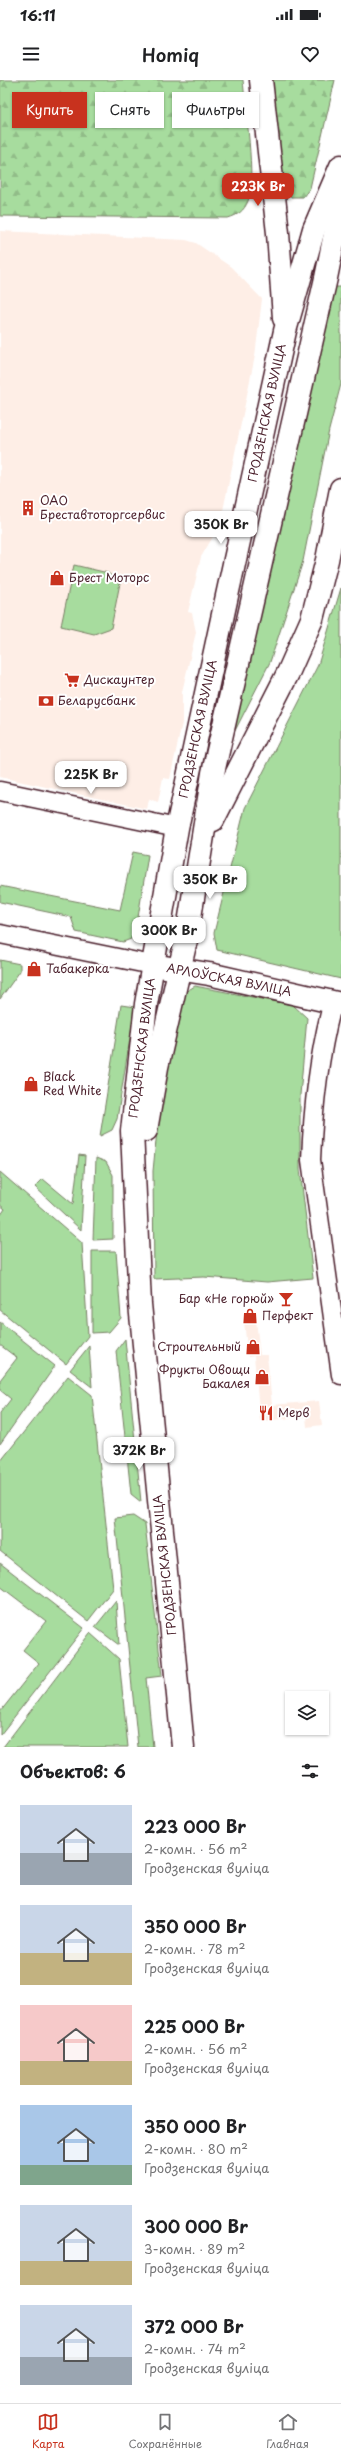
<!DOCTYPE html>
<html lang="ru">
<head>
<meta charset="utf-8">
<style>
	:root { --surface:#fff; --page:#f2f2f2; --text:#202124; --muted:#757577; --line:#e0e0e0; --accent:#c8321e }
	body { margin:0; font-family:"Playpen Sans",sans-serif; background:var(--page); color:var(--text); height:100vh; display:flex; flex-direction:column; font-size:15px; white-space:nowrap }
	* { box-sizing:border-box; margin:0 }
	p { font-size:13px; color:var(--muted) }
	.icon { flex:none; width:22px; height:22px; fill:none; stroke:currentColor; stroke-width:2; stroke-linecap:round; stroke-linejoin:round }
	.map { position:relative; height:1667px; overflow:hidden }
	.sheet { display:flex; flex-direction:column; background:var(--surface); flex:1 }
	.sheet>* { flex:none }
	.guide { position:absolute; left:12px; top:12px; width:317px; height:36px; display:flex; gap:8px }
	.controls { position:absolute; left:285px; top:1611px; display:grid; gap:8px }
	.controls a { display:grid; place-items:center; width:44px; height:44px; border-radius:0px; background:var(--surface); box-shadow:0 1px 3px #0004; font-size:20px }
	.price { position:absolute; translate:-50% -34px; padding:0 9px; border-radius:8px; background:#fff; color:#222; font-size:13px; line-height:26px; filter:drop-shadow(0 1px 2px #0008) }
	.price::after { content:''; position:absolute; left:50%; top:24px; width:12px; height:9px; margin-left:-6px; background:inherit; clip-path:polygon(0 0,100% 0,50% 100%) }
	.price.selected { background:var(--accent); color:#fff }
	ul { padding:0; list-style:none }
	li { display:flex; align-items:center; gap:12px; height:100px; padding:0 20px }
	li span { display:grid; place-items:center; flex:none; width:112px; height:80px; border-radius:0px; color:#555 }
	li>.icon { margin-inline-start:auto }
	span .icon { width:48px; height:48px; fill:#fffc; stroke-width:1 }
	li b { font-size:17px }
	h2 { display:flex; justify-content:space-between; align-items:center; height:48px; padding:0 20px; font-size:17px }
	.pill { padding:0 14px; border-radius:0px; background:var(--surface); box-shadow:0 1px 3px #0004; font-size:14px; line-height:36px }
	.pill.selected { background:var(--accent); color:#fff }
	.status { display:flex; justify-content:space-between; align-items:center; height:28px; padding:0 20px; background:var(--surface); direction:ltr }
	.status svg { height:11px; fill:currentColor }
	header { display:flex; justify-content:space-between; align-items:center; height:52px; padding:0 20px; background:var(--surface); font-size:18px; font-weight:600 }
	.tabs { display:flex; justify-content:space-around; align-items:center; height:56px; border-top:1px solid var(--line); background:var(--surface); font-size:11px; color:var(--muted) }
	.tabs a { display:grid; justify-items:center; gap:2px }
	.tabs .selected { color:var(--accent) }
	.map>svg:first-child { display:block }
	.built { fill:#feeee6 }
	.green { fill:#a7dc9e; stroke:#787e64 }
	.forest { fill:url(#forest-firs); stroke:#787e64 }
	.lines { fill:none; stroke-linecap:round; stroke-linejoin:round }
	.minor-casing { stroke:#4a1f2b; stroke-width:21 }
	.tertiary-casing { stroke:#4a1f2b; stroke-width:25 }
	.secondary-casing { stroke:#4a1f2b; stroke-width:25 }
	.minor { stroke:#fff; stroke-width:18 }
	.tertiary { stroke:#fff; stroke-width:22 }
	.secondary { stroke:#fff; stroke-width:22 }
	.labels { text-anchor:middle; stroke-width:4; stroke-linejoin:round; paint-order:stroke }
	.street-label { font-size:12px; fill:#4a1f2b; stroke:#fff }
	.poi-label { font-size:12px; fill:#4a1f2b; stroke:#fff; text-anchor:start }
</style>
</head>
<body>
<div class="status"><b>16:11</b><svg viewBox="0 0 49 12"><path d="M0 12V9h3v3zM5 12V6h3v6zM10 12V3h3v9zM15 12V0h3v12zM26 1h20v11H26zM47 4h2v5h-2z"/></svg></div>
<header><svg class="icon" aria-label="menu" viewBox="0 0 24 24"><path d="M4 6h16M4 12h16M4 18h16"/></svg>Homiq<svg class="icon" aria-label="heart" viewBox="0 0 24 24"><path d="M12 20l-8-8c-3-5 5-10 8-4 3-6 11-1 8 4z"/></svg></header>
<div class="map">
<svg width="341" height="1667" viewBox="0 0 341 1667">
	<defs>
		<pattern id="forest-firs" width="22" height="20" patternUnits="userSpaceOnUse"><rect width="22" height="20" fill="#a7dc9e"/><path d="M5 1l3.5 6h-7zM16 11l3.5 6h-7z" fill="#91bc88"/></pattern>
	</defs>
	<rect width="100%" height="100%" fill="#fff"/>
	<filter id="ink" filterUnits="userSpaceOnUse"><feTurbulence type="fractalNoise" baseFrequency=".025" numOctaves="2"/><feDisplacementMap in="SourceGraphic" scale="8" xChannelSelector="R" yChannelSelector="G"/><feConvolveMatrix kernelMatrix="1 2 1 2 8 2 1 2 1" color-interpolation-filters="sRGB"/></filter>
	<g filter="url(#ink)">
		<g class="built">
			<polygon points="0,151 186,160 196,163 231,187 262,219 255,276 220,445 201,477 188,532 192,533 196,552 182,612 182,643 170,699 163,698 158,722 149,719 147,729 0,697"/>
			<polygon points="255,1231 260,1275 267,1275 272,1325 319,1321 322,1345 307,1347 306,1337 260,1341 254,1276 248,1277 243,1232"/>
		</g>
		<g class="green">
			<polygon points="334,207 341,207 341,304 329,350 303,481 270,582 216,688"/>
			<polygon points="74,485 108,493 120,503 111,548 94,554 61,546"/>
			<polygon points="341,508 341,899 217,870 214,853 245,728 318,585"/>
			<polygon points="133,772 148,775 136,850 131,859 123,862 76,852 71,837 0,822 0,806 120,830"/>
			<polygon points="0,880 20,884 20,891 0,919"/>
			<polygon points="195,906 293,925 307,938 300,1015 300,1089 313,1198 267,1202 204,1197 154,1199 153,1091 161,1010 180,915"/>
			<polygon points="121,925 135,927 117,1039 112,1050 100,1056"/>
			<polygon points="79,1075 85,1076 81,1150 35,1107 43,1099 73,1124"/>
			<polygon points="96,1078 106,1082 113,1095 113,1159 93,1160"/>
			<polygon points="0,1092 82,1163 88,1256 66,1284 0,1230 0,1136 5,1129 0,1125"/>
			<polygon points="92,1171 116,1171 121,1238 109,1252 92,1253"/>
			<polygon points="0,1242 55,1286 0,1364 0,1333 11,1319 0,1310 0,1300 17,1278 0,1265"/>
			<polygon points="125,1259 141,1422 131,1414 116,1271"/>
			<polygon points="89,1266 92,1307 70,1290"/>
			<polygon points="68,1296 92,1315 113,1509 88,1541 0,1471 0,1382"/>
			<polygon points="133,1436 145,1444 162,1596 146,1598 153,1667 138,1667 115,1438"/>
			<polygon points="0,1483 84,1548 0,1655 0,1632 39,1583 23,1570 46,1541 0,1506"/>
			<polygon points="116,1521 119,1565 95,1547"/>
			<polygon points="90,1553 119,1579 128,1667 3,1667"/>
		</g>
		<g class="forest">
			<path d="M0,0H243C245,25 256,101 248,121C244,131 238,135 228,138L0,136Z"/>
			<polygon points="272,0 335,0 310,108 303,117 291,117 284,107"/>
		</g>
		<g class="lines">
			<g class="minor-casing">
				<g id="minor">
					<polyline points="0,711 177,748"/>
					<polyline points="0,854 152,885"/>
					<path d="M333,922C319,973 313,1028 311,1080L341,1295"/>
				</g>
			</g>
			<g class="tertiary-casing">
				<polyline id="tertiary" points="152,885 209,894 341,924"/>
			</g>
			<g class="secondary-casing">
				<g id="secondary">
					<polyline points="261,0 278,153 284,238"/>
					<polyline points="213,740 288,593 312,539 327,480 341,409"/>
					<polyline points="146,1050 157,987 187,856 213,693 326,198 335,154 341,107"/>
					<polyline points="183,1667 140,1224 132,1051 146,924 177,748 225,525 285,251 314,149 341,86"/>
				</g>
			</g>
			<use href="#minor" class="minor"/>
			<use href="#tertiary" class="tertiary"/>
			<use href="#secondary" class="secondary"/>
		</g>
	</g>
	<defs>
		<g id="building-bare" transform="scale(1.2)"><path d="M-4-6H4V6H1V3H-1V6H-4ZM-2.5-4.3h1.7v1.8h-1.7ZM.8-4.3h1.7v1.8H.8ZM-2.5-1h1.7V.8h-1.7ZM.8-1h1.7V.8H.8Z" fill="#c8321e" stroke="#fff" stroke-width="2.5" paint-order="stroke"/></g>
		<g id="shop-bare" transform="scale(1.2)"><path d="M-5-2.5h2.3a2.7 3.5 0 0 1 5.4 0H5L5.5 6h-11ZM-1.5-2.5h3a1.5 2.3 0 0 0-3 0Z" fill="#c8321e" stroke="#fff" stroke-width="2.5" paint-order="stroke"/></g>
		<g id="supermarket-bare" transform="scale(1.2)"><path d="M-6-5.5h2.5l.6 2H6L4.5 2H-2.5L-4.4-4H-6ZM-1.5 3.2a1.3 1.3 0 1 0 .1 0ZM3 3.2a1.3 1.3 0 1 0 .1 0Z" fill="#c8321e" stroke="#fff" stroke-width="2.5" paint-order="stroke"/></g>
		<g id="bank-bare" transform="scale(1.2)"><path d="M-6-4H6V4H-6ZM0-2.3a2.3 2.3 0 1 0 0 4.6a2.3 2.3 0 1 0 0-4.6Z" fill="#c8321e" stroke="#fff" stroke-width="2.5" paint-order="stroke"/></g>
		<g id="bar-bare" transform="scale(1.2)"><path d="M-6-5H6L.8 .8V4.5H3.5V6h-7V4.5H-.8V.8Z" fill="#c8321e" stroke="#fff" stroke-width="2.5" paint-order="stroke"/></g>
		<g id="restaurant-bare" transform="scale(1.2)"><path d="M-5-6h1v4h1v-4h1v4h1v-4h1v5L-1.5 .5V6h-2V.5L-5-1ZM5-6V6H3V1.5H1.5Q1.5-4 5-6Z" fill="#c8321e" stroke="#fff" stroke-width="2.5" paint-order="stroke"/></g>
	</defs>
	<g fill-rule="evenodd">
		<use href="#building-bare" x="28" y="428"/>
		<use href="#shop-bare" x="57" y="498"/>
		<use href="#supermarket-bare" x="72" y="600"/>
		<use href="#bank-bare" x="46" y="621"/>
		<use href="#shop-bare" x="34" y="889"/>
		<use href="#shop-bare" x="31" y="1004"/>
		<use href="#bar-bare" x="286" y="1219"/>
		<use href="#shop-bare" x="250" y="1236"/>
		<use href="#shop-bare" x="253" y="1267"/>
		<use href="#shop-bare" x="262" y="1297"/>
		<use href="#restaurant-bare" x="266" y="1333"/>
	</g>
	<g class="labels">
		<g class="street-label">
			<text transform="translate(267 333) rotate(-78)" y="4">ГРОДЗЕНСКАЯ ВУЛІЦА</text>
			<text transform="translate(198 649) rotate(-78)" y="4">ГРОДЗЕНСКАЯ ВУЛІЦА</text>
			<text transform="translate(229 900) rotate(11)" y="4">АРЛОЎСКАЯ ВУЛІЦА</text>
			<text transform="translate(142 968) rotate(-83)" y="4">ГРОДЗЕНСКАЯ ВУЛІЦА</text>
			<text transform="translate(165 1485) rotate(-96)" y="4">ГРОДЗЕНСКАЯ ВУЛІЦА</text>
		</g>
		<g class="poi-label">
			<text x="40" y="425">ОАО<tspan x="40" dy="14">Бреставтоторгсервис</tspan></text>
			<text x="69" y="502">Брест Моторс</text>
			<text x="84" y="604">Дискаунтер</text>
			<text x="58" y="625">Беларусбанк</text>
			<text x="46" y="893">Табакерка</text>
			<text x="43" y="1001">Black<tspan x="43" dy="14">Red White</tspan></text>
			<text x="274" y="1223" text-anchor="end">Бар «Не горюй»</text>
			<text x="262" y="1240">Перфект</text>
			<text x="241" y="1271" text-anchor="end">Строительный</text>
			<text x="250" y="1294" text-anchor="end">Фрукты Овощи<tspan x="250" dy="14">Бакалея</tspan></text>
			<text x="278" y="1337">Мерв</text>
		</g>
	</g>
</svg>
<div class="controls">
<a><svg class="icon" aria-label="layers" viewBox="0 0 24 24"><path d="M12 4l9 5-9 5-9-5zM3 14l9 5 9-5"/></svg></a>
</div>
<b class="price selected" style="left:258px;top:127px">223K Br</b>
<b class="price" style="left:221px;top:465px">350K Br</b>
<b class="price" style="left:91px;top:715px">225K Br</b>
<b class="price" style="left:210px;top:820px">350K Br</b>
<b class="price" style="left:169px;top:871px">300K Br</b>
<b class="price" style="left:139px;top:1391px">372K Br</b>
<div class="guide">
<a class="pill selected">Купить</a>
<a class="pill">Снять</a>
<a class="pill">Фильтры</a>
</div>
</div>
<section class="sheet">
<h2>Объектов: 6<svg class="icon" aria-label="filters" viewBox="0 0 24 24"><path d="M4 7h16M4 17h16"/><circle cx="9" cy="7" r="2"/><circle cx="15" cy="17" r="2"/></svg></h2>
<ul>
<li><span style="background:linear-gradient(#c9d6e8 60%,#9aa5b1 0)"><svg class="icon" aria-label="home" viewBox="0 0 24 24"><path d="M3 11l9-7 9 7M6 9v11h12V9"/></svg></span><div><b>223 000 Br</b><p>2-комн. · 56 m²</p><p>Гродзенская вуліца</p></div></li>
<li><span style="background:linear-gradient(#c9d6e8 60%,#c2b280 0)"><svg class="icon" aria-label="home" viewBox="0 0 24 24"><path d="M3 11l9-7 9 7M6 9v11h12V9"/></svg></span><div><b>350 000 Br</b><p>2-комн. · 78 m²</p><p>Гродзенская вуліца</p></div></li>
<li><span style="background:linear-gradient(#f6c9c9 70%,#c2b280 0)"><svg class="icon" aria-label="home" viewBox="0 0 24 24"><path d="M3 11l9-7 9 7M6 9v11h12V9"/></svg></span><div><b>225 000 Br</b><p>2-комн. · 56 m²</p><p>Гродзенская вуліца</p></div></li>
<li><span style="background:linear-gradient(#a9c7e8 75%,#7fa58c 0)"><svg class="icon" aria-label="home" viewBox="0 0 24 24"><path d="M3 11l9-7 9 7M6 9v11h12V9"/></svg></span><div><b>350 000 Br</b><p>2-комн. · 80 m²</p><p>Гродзенская вуліца</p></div></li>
<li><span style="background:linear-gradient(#c9d6e8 70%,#c2b280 0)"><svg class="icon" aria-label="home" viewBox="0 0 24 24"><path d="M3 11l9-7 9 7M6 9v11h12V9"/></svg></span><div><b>300 000 Br</b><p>3-комн. · 89 m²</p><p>Гродзенская вуліца</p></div></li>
<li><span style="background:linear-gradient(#c9d6e8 65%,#9aa5b1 0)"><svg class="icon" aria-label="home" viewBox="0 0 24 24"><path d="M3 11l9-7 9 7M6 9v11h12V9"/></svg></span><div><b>372 000 Br</b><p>2-комн. · 74 m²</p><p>Гродзенская вуліца</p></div></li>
</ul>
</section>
<nav class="tabs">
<a class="selected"><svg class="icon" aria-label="map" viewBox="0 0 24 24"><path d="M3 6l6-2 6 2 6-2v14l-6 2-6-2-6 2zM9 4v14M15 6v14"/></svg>Карта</a>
<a><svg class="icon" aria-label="saved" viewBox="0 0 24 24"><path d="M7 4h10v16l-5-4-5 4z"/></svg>Сохранённые</a>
<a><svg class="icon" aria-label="home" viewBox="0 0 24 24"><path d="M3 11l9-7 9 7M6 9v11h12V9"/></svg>Главная</a>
</nav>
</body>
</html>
